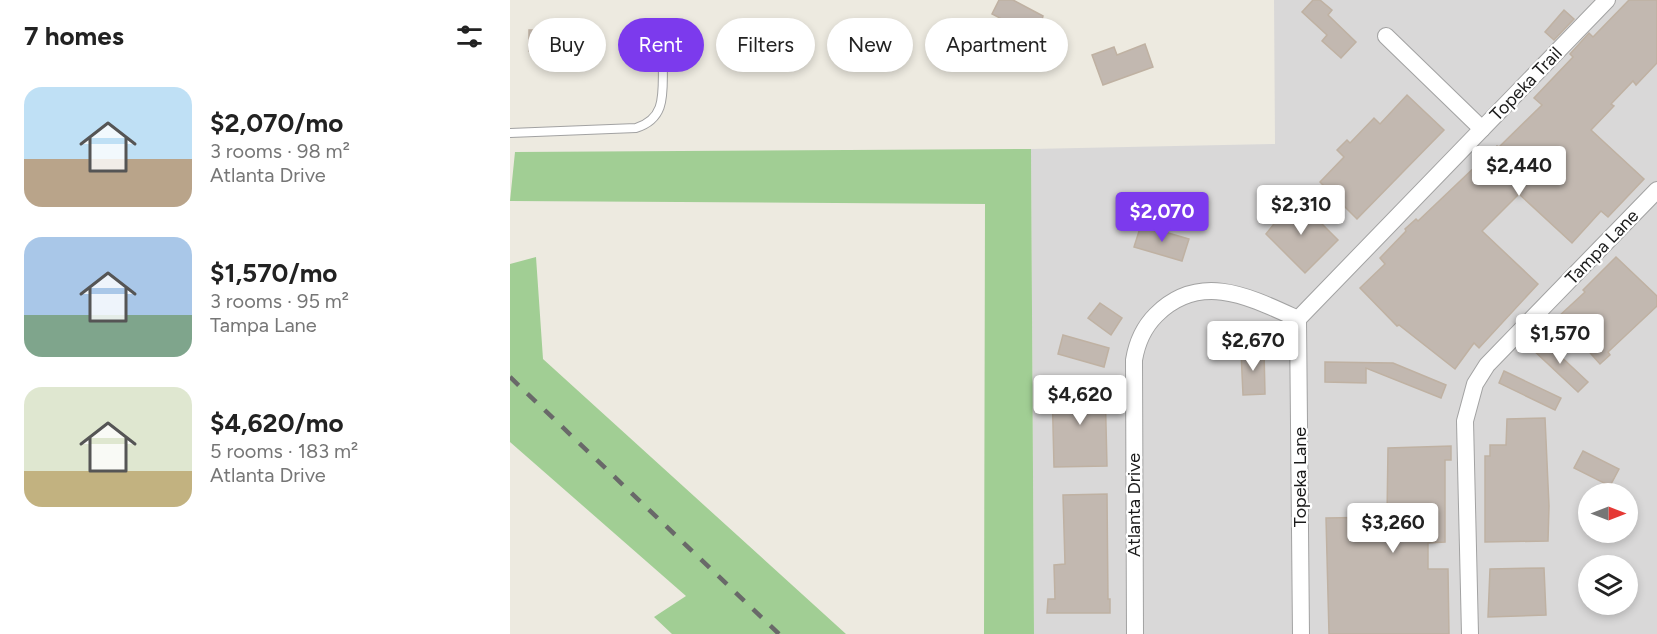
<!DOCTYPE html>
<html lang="en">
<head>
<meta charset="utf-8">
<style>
	:root { --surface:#fff; --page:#f6f6f6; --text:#222; --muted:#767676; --accent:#7c3aed }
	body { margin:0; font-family:Figtree,sans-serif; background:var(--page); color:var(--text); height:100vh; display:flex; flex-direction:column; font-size:22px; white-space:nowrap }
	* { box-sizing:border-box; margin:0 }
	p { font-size:20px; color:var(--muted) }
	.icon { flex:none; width:33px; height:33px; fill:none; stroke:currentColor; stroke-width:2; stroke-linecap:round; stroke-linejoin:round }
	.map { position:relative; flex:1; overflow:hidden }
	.drawer { display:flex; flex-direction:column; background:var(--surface); width:510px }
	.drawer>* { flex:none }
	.hud { position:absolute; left:18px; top:18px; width:570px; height:54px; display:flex; gap:12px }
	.needle { width:39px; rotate:90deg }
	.buttons { position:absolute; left:1068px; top:483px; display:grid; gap:12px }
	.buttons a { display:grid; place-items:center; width:60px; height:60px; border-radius:50%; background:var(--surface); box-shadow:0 3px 9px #0003; font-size:30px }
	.price { position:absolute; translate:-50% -51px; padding:0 14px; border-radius:6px; background:#fff; color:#222; font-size:20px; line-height:39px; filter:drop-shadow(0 2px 3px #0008) }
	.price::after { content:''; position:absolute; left:50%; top:36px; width:18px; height:14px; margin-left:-9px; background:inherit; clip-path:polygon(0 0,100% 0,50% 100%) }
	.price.on { background:var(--accent); color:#fff }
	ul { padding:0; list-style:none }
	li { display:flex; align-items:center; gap:18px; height:150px; padding:0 24px }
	li span { display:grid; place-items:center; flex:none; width:168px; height:120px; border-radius:18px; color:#555 }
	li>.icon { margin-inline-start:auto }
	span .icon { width:72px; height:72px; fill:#fffc; stroke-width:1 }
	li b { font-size:26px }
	h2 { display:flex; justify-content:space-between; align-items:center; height:72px; padding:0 24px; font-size:26px }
	.tag { padding:0 21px; border-radius:27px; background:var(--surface); box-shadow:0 3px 9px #0003; font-size:21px; line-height:54px }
	.tag.on { background:var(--accent); color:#fff }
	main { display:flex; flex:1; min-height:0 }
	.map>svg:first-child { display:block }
	.residential { fill:#d9d8d8; fill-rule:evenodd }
	.forest { fill:#a1ce94 }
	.building { fill:#c2b8b0; stroke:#bfb1a2; stroke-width:1.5 }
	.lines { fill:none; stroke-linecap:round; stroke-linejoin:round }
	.lane-casing { stroke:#a2a2a2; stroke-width:10 }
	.street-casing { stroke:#a2a2a2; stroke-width:18 }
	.lane { stroke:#fff; stroke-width:8 }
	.street { stroke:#fff; stroke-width:16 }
	.rail { stroke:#696969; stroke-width:4.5; stroke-dasharray:12 12; stroke-linecap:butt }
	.labels { text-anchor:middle; stroke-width:4.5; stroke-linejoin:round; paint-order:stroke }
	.street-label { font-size:18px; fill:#1b1b1b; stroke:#fff }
</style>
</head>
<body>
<main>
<section class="drawer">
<h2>7 homes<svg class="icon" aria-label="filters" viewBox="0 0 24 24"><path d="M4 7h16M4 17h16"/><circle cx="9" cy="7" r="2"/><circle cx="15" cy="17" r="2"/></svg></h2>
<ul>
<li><span style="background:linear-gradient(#bfe0f5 60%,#b9a48a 0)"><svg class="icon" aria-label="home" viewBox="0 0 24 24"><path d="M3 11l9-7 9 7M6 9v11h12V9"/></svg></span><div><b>$2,070/mo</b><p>3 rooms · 98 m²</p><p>Atlanta Drive</p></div></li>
<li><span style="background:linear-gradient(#a9c7e8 65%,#7fa58c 0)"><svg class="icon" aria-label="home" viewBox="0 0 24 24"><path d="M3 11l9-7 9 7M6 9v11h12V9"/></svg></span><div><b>$1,570/mo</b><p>3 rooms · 95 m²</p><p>Tampa Lane</p></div></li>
<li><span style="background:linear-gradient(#dfe7d0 70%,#c2b280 0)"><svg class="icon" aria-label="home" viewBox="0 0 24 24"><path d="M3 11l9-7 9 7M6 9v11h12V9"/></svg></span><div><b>$4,620/mo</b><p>5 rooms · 183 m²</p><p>Atlanta Drive</p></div></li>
</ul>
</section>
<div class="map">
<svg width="1147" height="634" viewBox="0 0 1147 634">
	<rect width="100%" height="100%" fill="#edeae0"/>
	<path class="residential" d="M764,0H1147V634H524L521,149L765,144ZM1078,494H1118V532H1078ZM1078,566H1118V604H1078Z"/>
	<g class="forest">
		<polygon points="521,149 524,634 474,634 475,204 0,201 5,152"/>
		<polygon points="26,257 33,359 336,634 162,634 144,617 176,596 0,442 0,264"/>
	</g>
	<g class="building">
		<polygon points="489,0 503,0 533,16 532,20 541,25 529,51 485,30 490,18 482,14"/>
		<polygon points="803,0 810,0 822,10 818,15 846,42 831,58 812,41 817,35 792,12"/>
		<polygon points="1119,0 1147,0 1147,63 1126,85 1123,81 1101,104 1104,106 1081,130 1134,179 1098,217 1091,211 1062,243 1009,194 972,231 1028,284 969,348 964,343 945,369 889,325 887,326 850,288 875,264 870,258 896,231 895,229 906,219 908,221 987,146 989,147 1032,105 1024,98 1063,57 1060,54 1079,33 1083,37"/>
		<polygon points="1054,10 1064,19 1044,40 1035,32"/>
		<polygon points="19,30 51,30 51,55 31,55 31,51 19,51"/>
		<polygon points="635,44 643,67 593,85 582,55 604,47 607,55"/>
		<polygon points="897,95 934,130 847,219 810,182 834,157 827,150 837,140 840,143 864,118 870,124"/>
		<polygon points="785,197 828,240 795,273 756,234"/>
		<polygon points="631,225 679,239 672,261 624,247"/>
		<polygon points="1106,257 1147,296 1147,306 1098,352 1100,355 1090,364 1048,317 1075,292 1073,290"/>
		<polygon points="590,303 612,318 601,335 578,318"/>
		<polygon points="553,335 599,348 594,367 548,354"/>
		<polygon points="1031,338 1078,382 1068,392 1021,348"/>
		<polygon points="754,350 755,394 733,395 731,351"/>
		<polygon points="815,362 883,363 936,385 931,398 856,368 856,383 815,382"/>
		<polygon points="994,371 1051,398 1045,410 989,383"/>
		<polygon points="595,384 597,466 544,467 542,385"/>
		<polygon points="1035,418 1039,506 1038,541 975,542 975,456 980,456 980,445 996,445 997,419"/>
		<polygon points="941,446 941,460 935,460 935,542 918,543 918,569 938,569 939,634 819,634 816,518 877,517 878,448"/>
		<polygon points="1073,451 1109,469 1100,486 1064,468"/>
		<polygon points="597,494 598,599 600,599 600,613 537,613 538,599 545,599 544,565 555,564 553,495"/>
		<polygon points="1034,568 1036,615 978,617 980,569"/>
	</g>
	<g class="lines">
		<g class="lane-casing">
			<path id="lane" d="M0,133L126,128C158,118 152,91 153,62"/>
		</g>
		<g class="street-casing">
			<g id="street">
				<polyline points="876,36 972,129"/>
				<polyline points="788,319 1097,0"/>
				<polyline points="788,319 791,634"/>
				<path d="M625,634L624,360C627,342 634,327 646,315C690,271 740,297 788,319"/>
				<polyline points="960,634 955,421 965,384 977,365 1147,190"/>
			</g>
		</g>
		<use href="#lane" class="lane"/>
		<use href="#street" class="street"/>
		<polyline class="rail" points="0,377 269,634"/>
	</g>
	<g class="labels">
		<g class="street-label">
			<text transform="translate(1016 84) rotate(-46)" y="6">Topeka Trail</text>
			<text transform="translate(1092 247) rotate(-46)" y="6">Tampa Lane</text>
			<text transform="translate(790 477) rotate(-90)" y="6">Topeka Lane</text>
			<text transform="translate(624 505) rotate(-90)" y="6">Atlanta Drive</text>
		</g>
	</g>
</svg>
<div class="buttons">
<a><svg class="needle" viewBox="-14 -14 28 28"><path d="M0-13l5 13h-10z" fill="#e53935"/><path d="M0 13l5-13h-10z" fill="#767676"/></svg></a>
<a><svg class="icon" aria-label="layers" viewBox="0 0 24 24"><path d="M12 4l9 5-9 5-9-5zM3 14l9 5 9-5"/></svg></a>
</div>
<b class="price" style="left:1009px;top:197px">$2,440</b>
<b class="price" style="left:791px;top:236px">$2,310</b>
<b class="price on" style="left:652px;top:243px">$2,070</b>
<b class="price" style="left:1050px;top:365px">$1,570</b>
<b class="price" style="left:743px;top:372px">$2,670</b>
<b class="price" style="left:570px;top:426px">$4,620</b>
<b class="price" style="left:883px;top:554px">$3,260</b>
<div class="hud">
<a class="tag">Buy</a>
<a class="tag on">Rent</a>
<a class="tag">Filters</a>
<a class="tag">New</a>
<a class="tag">Apartment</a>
</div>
</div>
</main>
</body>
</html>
